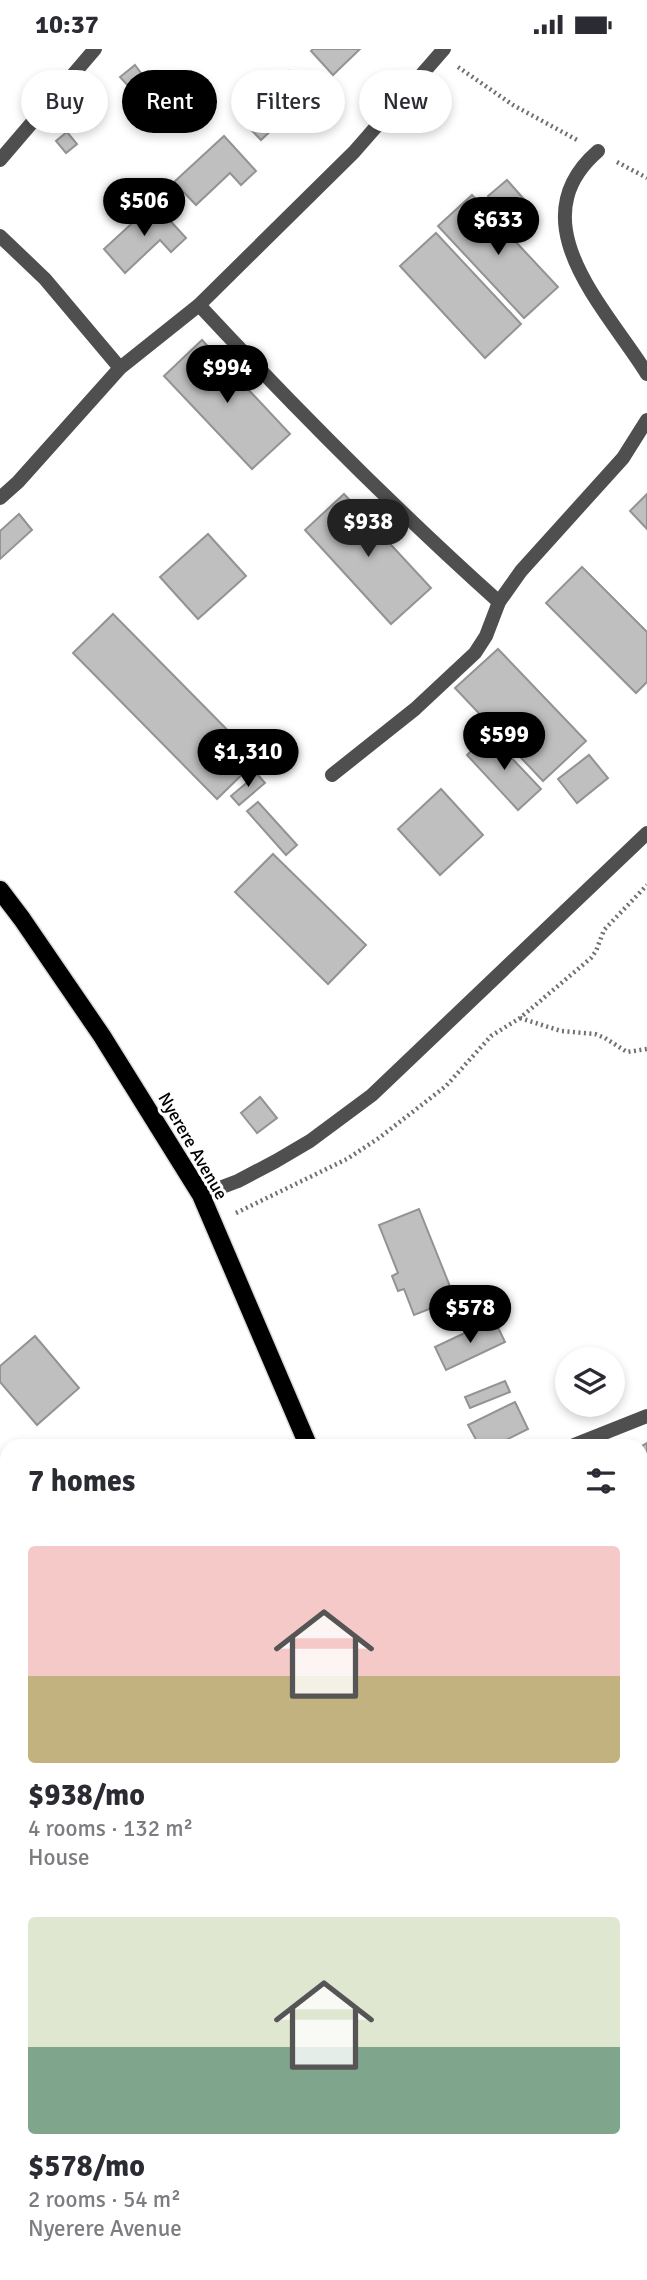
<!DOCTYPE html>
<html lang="en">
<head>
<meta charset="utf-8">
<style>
	:root { --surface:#fff; --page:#f7f7f7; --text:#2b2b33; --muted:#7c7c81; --accent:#000 }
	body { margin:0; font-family:Signika,sans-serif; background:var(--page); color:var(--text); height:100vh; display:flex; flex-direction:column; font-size:26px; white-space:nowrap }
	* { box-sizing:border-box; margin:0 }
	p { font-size:23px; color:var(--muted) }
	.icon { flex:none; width:38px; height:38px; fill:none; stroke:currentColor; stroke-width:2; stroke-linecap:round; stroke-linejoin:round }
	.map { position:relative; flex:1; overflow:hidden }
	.side { position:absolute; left:0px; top:1390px; width:648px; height:842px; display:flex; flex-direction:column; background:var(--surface); border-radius:21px 21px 0 0; box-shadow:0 4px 10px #0003 }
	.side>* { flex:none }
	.banner { position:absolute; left:21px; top:21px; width:606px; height:63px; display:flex; gap:14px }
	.controls { position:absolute; left:555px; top:1298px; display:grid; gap:14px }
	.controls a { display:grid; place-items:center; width:70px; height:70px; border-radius:50%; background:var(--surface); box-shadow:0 4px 10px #0003; font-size:35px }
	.price { position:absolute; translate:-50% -60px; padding:0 16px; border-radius:24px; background:var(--accent); color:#fff; font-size:23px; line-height:46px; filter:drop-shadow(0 2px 4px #0008) }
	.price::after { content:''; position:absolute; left:50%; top:42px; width:21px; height:16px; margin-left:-10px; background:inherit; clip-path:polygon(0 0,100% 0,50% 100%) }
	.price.on { background:#222; color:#fff }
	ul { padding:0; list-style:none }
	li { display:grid; align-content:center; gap:14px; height:371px; padding:0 28px }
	li span { display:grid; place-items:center; height:217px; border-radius:7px; color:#555 }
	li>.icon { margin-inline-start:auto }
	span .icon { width:126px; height:126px; fill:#fffc; stroke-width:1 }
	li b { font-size:30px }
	h2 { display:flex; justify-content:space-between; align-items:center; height:84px; padding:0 28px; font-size:30px }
	.pill { padding:0 24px; border-radius:32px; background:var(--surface); box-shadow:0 4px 10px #0003; font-size:24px; line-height:63px }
	.pill.on { background:var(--accent); color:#fff }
	.status { display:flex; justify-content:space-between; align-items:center; height:49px; padding:0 35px; background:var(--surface); direction:ltr }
	.status svg { height:19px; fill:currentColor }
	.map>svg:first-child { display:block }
	.building { fill:#bfbfbf; stroke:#939393; stroke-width:2 }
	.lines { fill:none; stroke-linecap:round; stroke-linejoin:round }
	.primary-casing { stroke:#dbdbdb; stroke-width:21 }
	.path { stroke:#717171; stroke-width:4.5; stroke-dasharray:2 3.5; stroke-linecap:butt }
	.lane { stroke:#4f4f4f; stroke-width:14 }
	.street { stroke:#4f4f4f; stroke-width:14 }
	.primary { stroke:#000; stroke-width:18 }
	.labels { text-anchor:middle; stroke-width:6; stroke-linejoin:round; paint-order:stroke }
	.street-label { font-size:18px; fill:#000; stroke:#fff }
</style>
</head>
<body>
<div class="status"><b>10:37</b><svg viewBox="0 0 49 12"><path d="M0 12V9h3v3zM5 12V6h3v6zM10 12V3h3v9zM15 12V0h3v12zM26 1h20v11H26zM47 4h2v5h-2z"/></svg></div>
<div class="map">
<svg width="647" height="2231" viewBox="0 0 647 2231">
	<rect width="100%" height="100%" fill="#fff"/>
	<g class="building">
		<polygon points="313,0 360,0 333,26 311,2"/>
		<polygon points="135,16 144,28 130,39 120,28"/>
		<polygon points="289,22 321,57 306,72 295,59 261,91 239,68"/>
		<polygon points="67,83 77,95 66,104 56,92"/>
		<polygon points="224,87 256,122 241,136 230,124 196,156 174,133"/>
		<polygon points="507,131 537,165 518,181 488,147"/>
		<polygon points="472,146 558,238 524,269 438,177"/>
		<polygon points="154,154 186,189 171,203 160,191 125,224 104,200"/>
		<polygon points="436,184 521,275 485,309 400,217"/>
		<polygon points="202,291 290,385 252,420 164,327"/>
		<polygon points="344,445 431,539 391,575 305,481"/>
		<polygon points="647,445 647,480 630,462"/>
		<polygon points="19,465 32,481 0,510 0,482"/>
		<polygon points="208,485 246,527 198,570 160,528"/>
		<polygon points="582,518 647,583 647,633 636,644 546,554"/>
		<polygon points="113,565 257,711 217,750 73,604"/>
		<polygon points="498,600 586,692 543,732 455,639"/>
		<polygon points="489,685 541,740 518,761 467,706"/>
		<polygon points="589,706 608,729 577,754 558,730"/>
		<polygon points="257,725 265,734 239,756 231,747"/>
		<polygon points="441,740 483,786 440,826 398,780"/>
		<polygon points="258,753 297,796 286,806 247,762"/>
		<polygon points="273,805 366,896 328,935 235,843"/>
		<polygon points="260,1048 277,1069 257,1084 241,1064"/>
		<polygon points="419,1160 455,1250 414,1266 404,1240 398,1242 392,1227 398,1224 379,1176"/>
		<polygon points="494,1270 505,1293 446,1321 435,1298"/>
		<polygon points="35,1287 79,1339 37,1376 0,1333 0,1317"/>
		<polygon points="505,1332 510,1343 470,1359 465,1348"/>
		<polygon points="515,1353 528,1380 496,1396 479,1396 468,1376"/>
		<polygon points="647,1394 647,1464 640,1467 640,1398"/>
		<polygon points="7,1426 7,1444 0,1437 0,1433"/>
		<polygon points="0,1448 7,1454 7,1509 0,1503"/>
		<polygon points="6,1545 7,1569 0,1573 0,1549"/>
		<polygon points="0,1605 7,1614 7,1621 0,1627"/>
		<polygon points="7,1969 7,2040 0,2042 0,1971"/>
		<polygon points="0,2120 7,2138 7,2141 0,2144"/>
		<polygon points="7,2148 7,2172 0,2176 0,2152"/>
		<polygon points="36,2224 66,2224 67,2227 60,2231 23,2231"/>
		<polygon points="196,2224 231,2224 233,2231 198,2231"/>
		<polygon points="324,2224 349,2224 352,2231 317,2231 315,2228"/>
	</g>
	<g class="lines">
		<g class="primary-casing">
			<g id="primary">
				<polyline points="0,841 22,870 102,987 201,1146 308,1396"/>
				<polyline points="596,2224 599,2231"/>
			</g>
		</g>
		<g class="path">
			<polyline points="458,18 513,56 579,92"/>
			<polyline points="617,113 647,129"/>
			<polyline points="520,969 561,982 595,985 605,989 627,1003 647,1000"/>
			<polyline points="236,1164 347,1110 379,1089 446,1037 491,987 520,969 591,909 596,902 604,881 647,836"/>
		</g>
		<polyline class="lane" points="574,1396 647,1367"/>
		<g class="street">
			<path d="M598,102C516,173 607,260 647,325"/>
			<polyline points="0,111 95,0"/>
			<polyline points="0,187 45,230 120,319"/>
			<path d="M199,256C295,359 394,459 499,553"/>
			<polyline points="0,449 18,433 120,319 199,256 354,103 444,0"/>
			<polyline points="332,726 415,660 475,604 486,587 499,553 521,522 623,409 647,371"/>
			<polyline points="201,1146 238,1132 276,1112 310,1092 372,1046 647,784"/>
			<polyline points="0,1771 7,1786"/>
			<polyline points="150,2224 152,2231"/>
		</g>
		<use href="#primary" class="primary"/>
	</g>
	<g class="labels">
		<g class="street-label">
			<text transform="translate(193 1097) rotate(60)" y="6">Nyerere Avenue</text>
		</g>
	</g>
</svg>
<div class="controls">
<a><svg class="icon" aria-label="layers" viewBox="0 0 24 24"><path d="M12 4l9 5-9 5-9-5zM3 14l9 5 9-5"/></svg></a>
</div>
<b class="price" style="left:144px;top:189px">$506</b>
<b class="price" style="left:498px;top:208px">$633</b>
<b class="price" style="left:227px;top:356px">$994</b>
<b class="price on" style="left:368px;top:510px">$938</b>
<b class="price" style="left:504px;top:723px">$599</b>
<b class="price" style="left:248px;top:740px">$1,310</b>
<b class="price" style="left:470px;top:1296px">$578</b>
<div class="banner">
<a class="pill">Buy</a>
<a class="pill on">Rent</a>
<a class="pill">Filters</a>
<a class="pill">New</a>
</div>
<section class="side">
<h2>7 homes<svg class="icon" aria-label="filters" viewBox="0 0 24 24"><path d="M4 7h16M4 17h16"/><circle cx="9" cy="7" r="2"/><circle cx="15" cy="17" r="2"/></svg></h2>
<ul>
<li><span style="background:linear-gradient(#f6c9c9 60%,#c2b280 0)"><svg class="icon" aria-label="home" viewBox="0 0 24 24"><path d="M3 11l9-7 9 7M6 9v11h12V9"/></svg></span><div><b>$938/mo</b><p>4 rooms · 132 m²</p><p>House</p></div></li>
<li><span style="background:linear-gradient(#dfe7d0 60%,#7fa58c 0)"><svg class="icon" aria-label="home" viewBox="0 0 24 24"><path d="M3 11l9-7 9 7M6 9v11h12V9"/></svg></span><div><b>$578/mo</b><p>2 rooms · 54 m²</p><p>Nyerere Avenue</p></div></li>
</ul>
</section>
</div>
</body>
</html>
